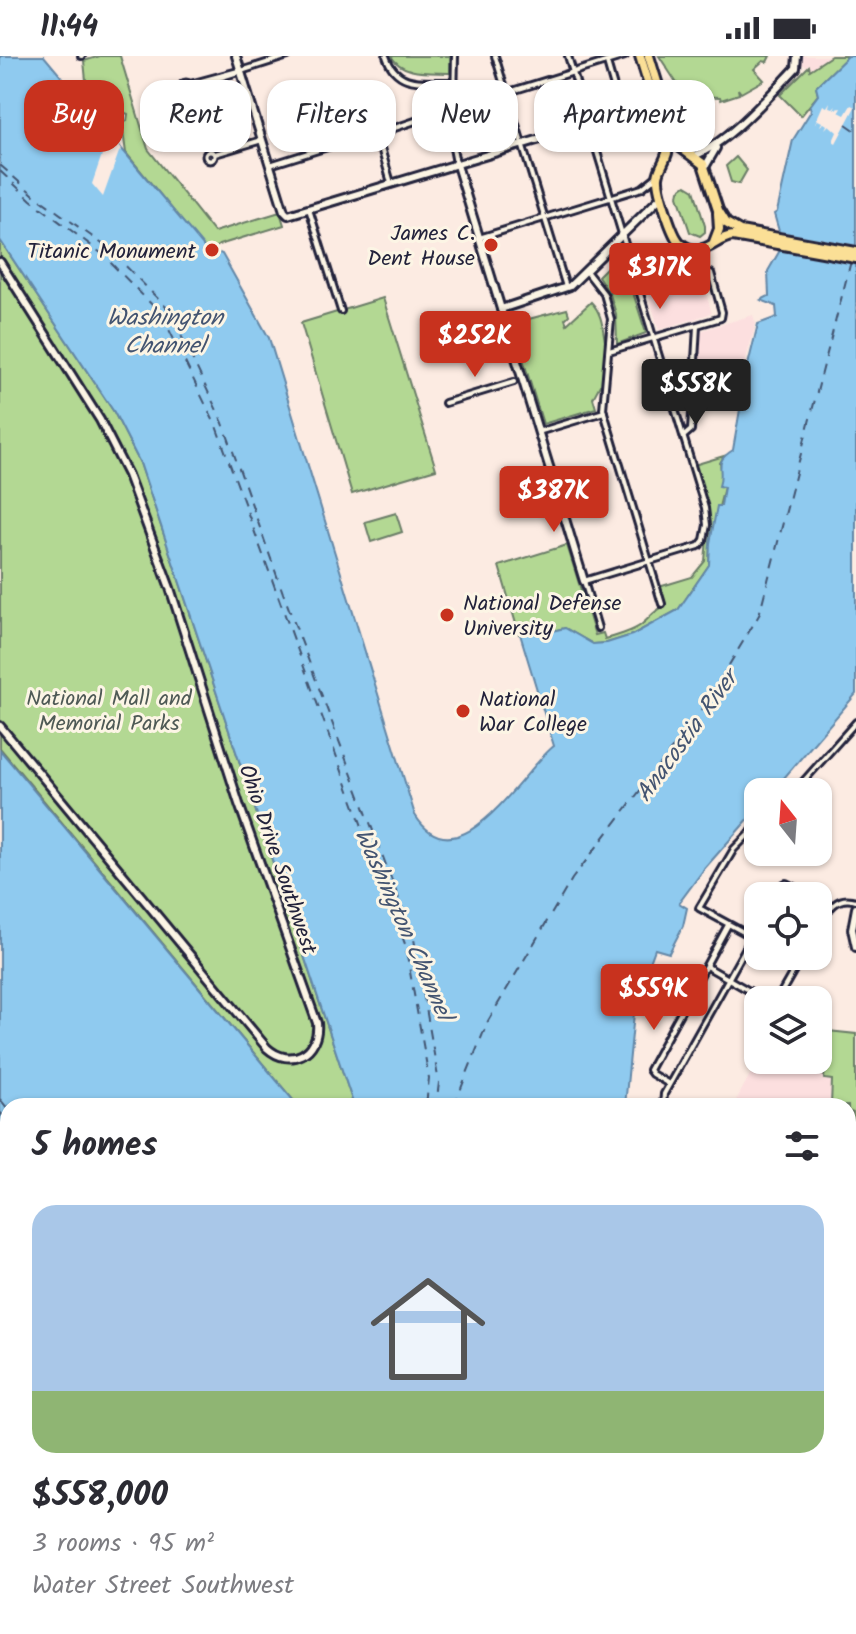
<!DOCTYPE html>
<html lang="en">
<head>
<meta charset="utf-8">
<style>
	:root { --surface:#fff; --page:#f2f2f3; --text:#2b2b33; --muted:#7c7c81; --accent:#c8321e }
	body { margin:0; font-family:Kalam,sans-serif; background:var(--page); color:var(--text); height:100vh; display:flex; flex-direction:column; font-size:30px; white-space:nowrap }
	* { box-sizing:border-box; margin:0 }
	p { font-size:26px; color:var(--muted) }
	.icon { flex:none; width:44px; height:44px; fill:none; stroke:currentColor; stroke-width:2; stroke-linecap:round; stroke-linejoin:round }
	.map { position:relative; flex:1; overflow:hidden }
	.drawer { position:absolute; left:0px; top:1042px; width:856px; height:536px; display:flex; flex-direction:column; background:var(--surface); border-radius:24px 24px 0 0; box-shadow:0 2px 6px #0004 }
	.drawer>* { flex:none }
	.hud { position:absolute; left:24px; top:24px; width:808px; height:72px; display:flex; gap:16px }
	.needle { width:52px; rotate:343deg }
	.controls { position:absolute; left:744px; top:722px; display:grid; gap:16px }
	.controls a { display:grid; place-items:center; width:88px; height:88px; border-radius:16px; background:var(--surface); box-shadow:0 2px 6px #0004; font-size:40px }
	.price { position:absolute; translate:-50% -68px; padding:0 18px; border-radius:8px; background:var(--accent); color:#fff; font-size:26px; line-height:52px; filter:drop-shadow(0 2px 4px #0008) }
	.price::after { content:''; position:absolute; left:50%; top:48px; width:24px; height:18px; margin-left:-12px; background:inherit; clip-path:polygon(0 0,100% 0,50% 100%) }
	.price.active { background:#222; color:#fff }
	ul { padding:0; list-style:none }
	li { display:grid; align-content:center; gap:16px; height:424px; padding:0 32px }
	li span { display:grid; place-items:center; height:248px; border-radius:24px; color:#555 }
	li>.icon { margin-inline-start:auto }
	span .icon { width:144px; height:144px; fill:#fffc; stroke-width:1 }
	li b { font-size:34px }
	h2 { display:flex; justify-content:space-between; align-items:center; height:96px; padding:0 32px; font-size:34px }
	.chip { padding:0 28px; border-radius:24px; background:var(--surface); box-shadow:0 2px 6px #0004; font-size:28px; line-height:72px }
	.chip.active { background:var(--accent); color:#fff }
	.status { display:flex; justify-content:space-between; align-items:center; height:56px; padding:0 40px; background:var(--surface); direction:ltr }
	.status svg { height:22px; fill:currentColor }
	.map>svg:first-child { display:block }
	.built { fill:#fcdfdf }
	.green { fill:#b3d893; stroke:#6a7d67; stroke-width:2 }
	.water { fill:#8fcaef; stroke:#6387a7; stroke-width:2 }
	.pier { fill:#fcebe2 }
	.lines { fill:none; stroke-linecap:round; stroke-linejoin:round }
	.ferry { stroke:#435471; stroke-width:2; stroke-dasharray:10 8; stroke-linecap:butt }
	.minor-casing { stroke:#22223b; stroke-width:10 }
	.tertiary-casing { stroke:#22223b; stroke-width:12 }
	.primary-casing { stroke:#22223b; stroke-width:14 }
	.minor { stroke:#fcf5e5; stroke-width:4 }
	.tertiary { stroke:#fcf5e5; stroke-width:6 }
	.primary { stroke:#fbdf96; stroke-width:8 }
	.poi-dot { fill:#c8321e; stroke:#fcf5e5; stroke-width:3 }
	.labels { text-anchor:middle; stroke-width:6; stroke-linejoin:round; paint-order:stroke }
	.poi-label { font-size:22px; fill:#22223b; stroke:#fcf5e5; text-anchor:end }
	.park-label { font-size:22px; fill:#4e5955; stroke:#fcf5e5 }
	.street-label { font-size:22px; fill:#22223b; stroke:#fcf5e5 }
	.water-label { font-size:24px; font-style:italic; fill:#435471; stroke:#fcf5e5 }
</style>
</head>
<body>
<div class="status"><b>11:44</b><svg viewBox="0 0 49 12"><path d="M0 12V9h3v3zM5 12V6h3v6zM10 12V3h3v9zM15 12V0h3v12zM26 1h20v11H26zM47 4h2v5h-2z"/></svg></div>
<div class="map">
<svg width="856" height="1578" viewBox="0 0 856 1578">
	<rect width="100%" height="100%" fill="#fcebe2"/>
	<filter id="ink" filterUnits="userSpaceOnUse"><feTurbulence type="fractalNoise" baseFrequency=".0125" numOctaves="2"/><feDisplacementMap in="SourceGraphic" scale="16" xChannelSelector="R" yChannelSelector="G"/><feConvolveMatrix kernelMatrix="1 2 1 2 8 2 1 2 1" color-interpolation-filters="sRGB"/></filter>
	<g filter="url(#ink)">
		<g class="built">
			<polygon points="796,0 831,0 810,14 809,10 798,8"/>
			<polygon points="700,218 712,257 659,274 647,234"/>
			<polygon points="753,259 756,268 743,313 721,320 719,316 711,318 709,321 699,323 700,275"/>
			<polygon points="818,969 828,970 824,1022 833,1024 832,1050 733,1050 758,1004 818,1004"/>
			<polygon points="848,1055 853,1057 848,1140"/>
		</g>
		<g class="green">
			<path d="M100,0H120L148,93L214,176L280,156L284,169L219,189L208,197L126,97L122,68L127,65L128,58C112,53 99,46 87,34L84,5Z"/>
			<path d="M391,0H450V17C429,16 403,20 391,0Z"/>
			<polygon points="659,0 770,0 767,6 763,5 754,13 764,24 741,37 738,33 739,38 721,44 720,41 695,40 691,49 694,50 688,77 681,75 668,31 674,32 678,29"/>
			<polygon points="831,0 848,0 816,31 818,39 801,60 780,39 809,10 810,14"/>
			<polygon points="736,101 747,114 739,128 731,126 726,110"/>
			<polygon points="686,129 694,134 705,170 705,176 700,180 690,176 678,140 679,134"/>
			<polygon points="0,184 114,356 140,407 354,1050 298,1050 0,692"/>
			<polygon points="621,197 627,215 607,234 598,220"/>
			<polygon points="627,218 646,277 617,288 616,258 609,235"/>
			<polygon points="383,242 436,413 352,438 301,267"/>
			<path d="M591,246C605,260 602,279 608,298L605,299L606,329H600L593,342L596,352L543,368L515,277L520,275L516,272L525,264L567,253L569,259L565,263L567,268Z"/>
			<path d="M724,400L720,407L724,431L710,487L709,509L678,554L632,579L607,587L593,588L565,572L552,575L550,570L519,578L499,510L567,489L595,579L603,577L605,583C614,581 633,575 641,569C653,559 651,557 666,549L659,531L692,521L705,505L709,460L694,409Z"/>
			<polygon points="396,457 402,476 371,486 365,466"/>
			<polygon points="828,975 856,978 856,1196 848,1203 848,1140 853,1057 848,1055 848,1050 831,1050 832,1024 824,1023"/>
			<polygon points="0,1547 8,1557 8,1570 19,1570 26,1578 10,1578 0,1571"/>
			<polygon points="615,1570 666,1570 668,1578 615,1578"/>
			<polygon points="699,1570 747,1570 749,1578 699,1578"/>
			<polygon points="756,1570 807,1570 808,1578 756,1578"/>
		</g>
		<g class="water">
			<path d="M0,0H44L208,196L212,194L222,198L269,282L415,759C459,830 524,712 554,690L520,578L551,569L552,575L565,572L593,588L607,587L632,579L678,554L709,509L710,487L717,450H721L724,431L719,430C725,412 712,407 733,394L747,313L758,268L777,261L776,250L761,244L769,240L768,215L783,189L774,158L777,156L793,84L811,55L810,50L818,39L816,31L848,0H856V638L772,736H758V752L705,812L679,847L687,852L683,870L669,897L655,893L635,947L625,1050H354L140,407L114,356L0,184Z"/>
			<polygon points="0,694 298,1050 8,1050 8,1536 0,1532"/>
			<polygon points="57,1570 577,1570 574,1578 65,1578"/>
		</g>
		<g class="pier">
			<polygon points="830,46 829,51 833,52 836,49 834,53 841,52 839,56 845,59 851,49 855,51 836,87 833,85 837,76 829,69 825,73 827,69 824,67 820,70 822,66 818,64 815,67 823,49 827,51"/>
			<polygon points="109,78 122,93 119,96 103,141 92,128"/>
			<polygon points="772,174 856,189 856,209 775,194 779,187"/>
		</g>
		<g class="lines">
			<g class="ferry">
				<polyline points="846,68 856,75"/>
				<polyline points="0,109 34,139 108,192 169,254 223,367 283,537 414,883 439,1027 436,1050"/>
				<polyline points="0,115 31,144 101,197 162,259 216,370 405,888 429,1022 426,1050"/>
				<polyline points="0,1043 8,1053"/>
				<polyline points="454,1050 488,965 572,823 702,654 759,559 851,205"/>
				<polyline points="0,1056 8,1066"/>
				<polyline points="279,1570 281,1578"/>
				<polyline points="287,1570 288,1578"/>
				<polyline points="296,1570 298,1578"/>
			</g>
			<g class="minor-casing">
				<g id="minor">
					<polyline points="81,0 82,0"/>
					<path d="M386,0C397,33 426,25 455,26"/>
					<polyline points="455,0 453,92 456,107"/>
					<polyline points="495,0 566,231"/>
					<polyline points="568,0 705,452 707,469 704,484 699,490 584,525 598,572"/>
					<polyline points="607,7 622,59"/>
					<circle cx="186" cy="31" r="4.5"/>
					<polyline points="190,28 238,15"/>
					<polyline points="191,31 288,0"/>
					<polyline points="454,53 625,0"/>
					<circle cx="430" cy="61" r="5.5"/>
					<circle cx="210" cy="100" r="4.5"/>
					<polyline points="215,98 262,84"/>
					<polyline points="270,109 350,84"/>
					<polyline points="391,127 377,78 424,62"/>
					<polyline points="309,153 341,255"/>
					<polyline points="479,182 642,132 657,120"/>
					<polyline points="633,213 692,195"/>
					<polyline points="586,215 604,238 611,263 603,353 662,548"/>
					<polyline points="609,295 721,262 722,256 711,217"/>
					<polyline points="671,337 728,320"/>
					<polyline points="445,347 514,326"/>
					<polyline points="538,376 604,356"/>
					<polyline points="684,380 691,374 697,270"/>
					<polyline points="794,736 856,666"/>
					<polyline points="758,769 734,793 699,852 758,884"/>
					<polyline points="775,840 780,830 786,827 811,840"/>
					<polyline points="818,844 830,852"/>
					<path d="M818,872C827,856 835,838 856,845"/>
					<polyline points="785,900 798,907"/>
					<polyline points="706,910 765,944"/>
					<polyline points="777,944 802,900"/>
					<polyline points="669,1028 652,1018 649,1014 728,869"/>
					<polyline points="663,1050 664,1038 758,870"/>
					<polyline points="848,1291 856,1291"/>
				</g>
			</g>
			<g class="tertiary-casing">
				<g id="tertiary">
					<polyline points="236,0 284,155 288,159 663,46"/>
					<path d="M693,100C726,89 771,38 796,12L797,0"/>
					<polyline points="457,109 584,525"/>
					<polyline points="705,111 716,92"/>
					<path d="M0,206L100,364L128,419L170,532L239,748L317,967C320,997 290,1013 267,992L0,670"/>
					<polyline points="501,253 570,230 661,141"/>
					<polyline points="856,852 852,873 856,891"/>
					<polyline points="848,1230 856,1224"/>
					<polyline points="848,1554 853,1578"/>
					<polyline points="847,1570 847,1578"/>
				</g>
			</g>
			<g class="primary-casing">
				<g id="primary">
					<path d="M640,0L668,91C668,103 659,110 658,121C657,132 672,180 680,187C685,192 692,194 698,194C711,193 719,181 733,180L856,202"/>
					<polyline points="649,0 676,88 703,108 718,154 726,167 740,175 856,196"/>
					<polyline points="714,186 719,173 718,157"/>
				</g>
			</g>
			<use href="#minor" class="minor"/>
			<use href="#tertiary" class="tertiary"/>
			<use href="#primary" class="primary"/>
		</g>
	</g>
	<g class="poi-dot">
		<circle cx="491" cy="189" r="8"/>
		<circle cx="212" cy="194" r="8"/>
		<circle cx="447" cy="559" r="8"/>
		<circle cx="463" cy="655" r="8"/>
	</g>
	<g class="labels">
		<g class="poi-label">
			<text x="475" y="184">James C.<tspan x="475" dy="25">Dent House</tspan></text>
			<text x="196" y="202">Titanic Monument</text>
			<text x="463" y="554" text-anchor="start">National Defense<tspan x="463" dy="25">University</tspan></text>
			<text x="479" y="650" text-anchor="start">National<tspan x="479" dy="25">War College</tspan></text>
		</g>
		<g class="park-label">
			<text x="109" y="649">National Mall and<tspan x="109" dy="25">Memorial Parks</tspan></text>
		</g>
		<g class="street-label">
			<text transform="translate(279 803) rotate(71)" y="8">Ohio Drive Southwest</text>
		</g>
		<g class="water-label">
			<text x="165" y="269">Washington<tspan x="165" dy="28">Channel</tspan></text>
			<text transform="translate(686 680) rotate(-54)" y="8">Anacostia River</text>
			<text transform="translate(404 868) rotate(66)" y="8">Washington Channel</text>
		</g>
	</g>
</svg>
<div class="controls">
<a><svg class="needle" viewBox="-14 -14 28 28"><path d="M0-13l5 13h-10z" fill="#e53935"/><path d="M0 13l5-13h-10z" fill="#7c7c81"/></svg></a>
<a><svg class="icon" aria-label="locate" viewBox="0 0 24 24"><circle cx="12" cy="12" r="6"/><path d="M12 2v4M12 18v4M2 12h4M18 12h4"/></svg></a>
<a><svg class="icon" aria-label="layers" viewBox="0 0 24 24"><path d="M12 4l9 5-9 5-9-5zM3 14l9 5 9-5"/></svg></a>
</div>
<b class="price" style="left:660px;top:255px">$317K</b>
<b class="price" style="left:475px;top:323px">$252K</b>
<b class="price active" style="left:696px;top:371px">$558K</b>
<b class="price" style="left:554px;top:478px">$387K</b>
<b class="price" style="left:654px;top:976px">$559K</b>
<div class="hud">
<a class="chip active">Buy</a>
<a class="chip">Rent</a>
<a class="chip">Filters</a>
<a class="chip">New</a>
<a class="chip">Apartment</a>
</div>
<section class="drawer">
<h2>5 homes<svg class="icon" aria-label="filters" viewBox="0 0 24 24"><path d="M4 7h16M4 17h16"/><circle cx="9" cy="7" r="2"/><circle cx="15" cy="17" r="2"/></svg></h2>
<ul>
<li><span style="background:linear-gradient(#a9c7e8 75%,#8fb573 0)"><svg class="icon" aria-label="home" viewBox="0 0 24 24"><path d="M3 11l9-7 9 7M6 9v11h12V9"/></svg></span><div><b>$558,000</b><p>3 rooms · 95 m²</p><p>Water Street Southwest</p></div></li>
</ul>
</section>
</div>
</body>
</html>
